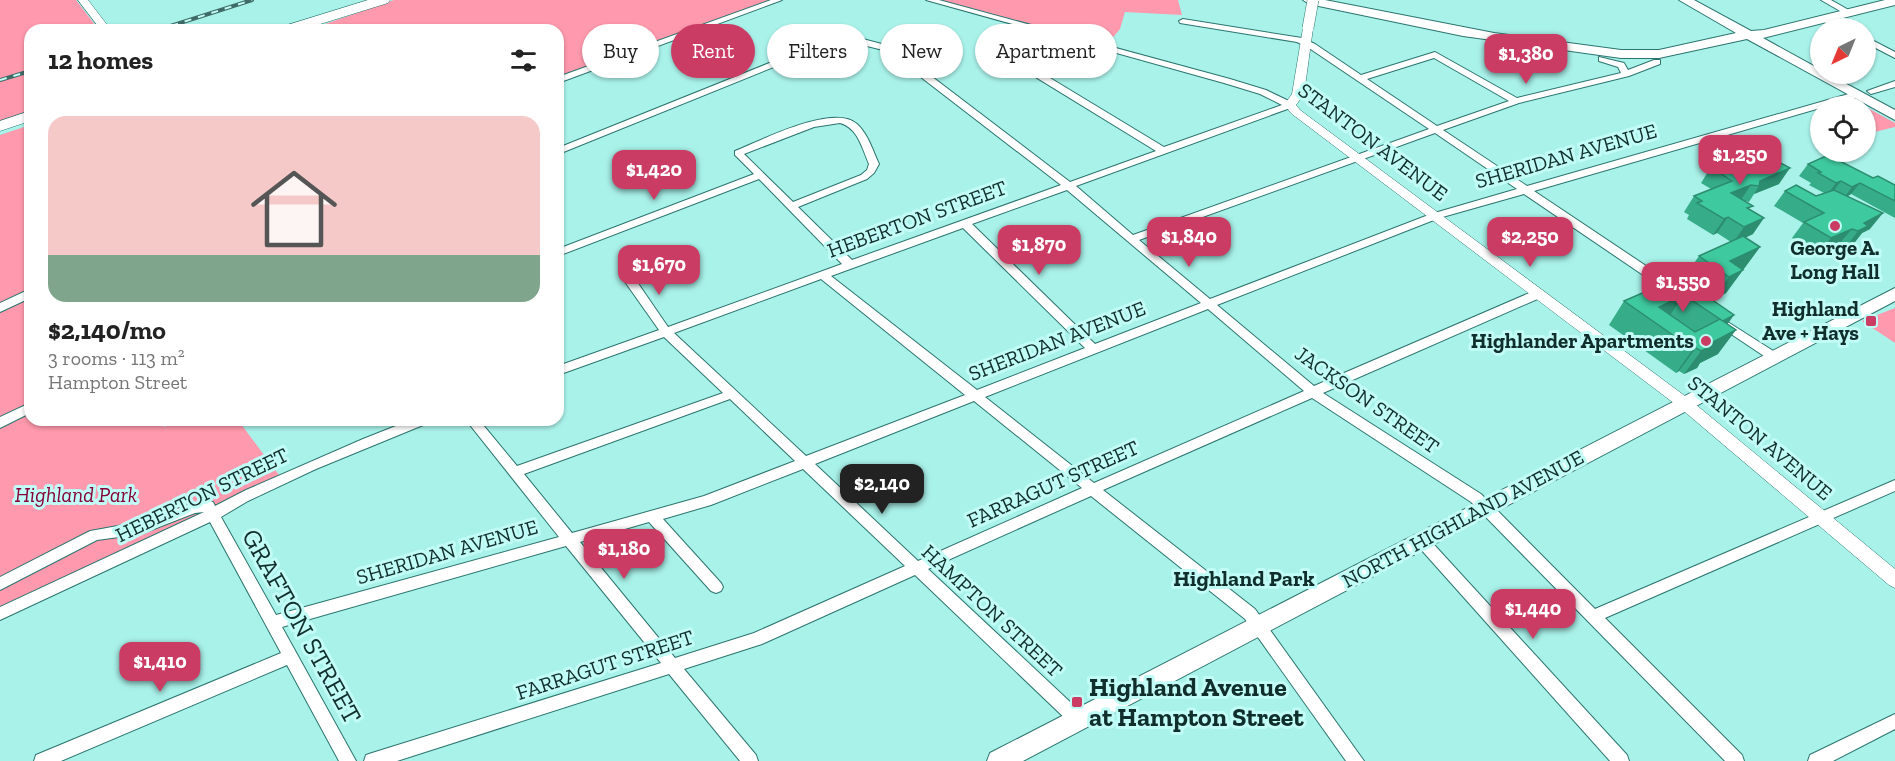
<!DOCTYPE html>
<html lang="en">
<head>
<meta charset="utf-8">
<style>
	:root { --surface:#fff; --page:#f2f2f2; --text:#222; --muted:#767676; --line:#e0e0e0; --accent:#cb3c65 }
	body { margin:0; font-family:"Zilla Slab",serif; background:var(--page); color:var(--text); height:100vh; display:flex; flex-direction:column; font-size:22px; white-space:nowrap }
	* { box-sizing:border-box; margin:0 }
	p { font-size:20px; color:var(--muted) }
	.icon { flex:none; width:33px; height:33px; fill:none; stroke:currentColor; stroke-width:2; stroke-linecap:round; stroke-linejoin:round }
	.map { position:relative; flex:1; overflow:hidden }
	.sheet { position:absolute; left:24px; top:24px; width:540px; height:402px; display:flex; flex-direction:column; background:var(--surface); border-radius:18px; box-shadow:0 2px 4px #0004 }
	.sheet>* { flex:none }
	.top-card { position:absolute; left:582px; top:24px; width:570px; height:54px; display:flex; gap:12px }
	.needle { width:39px; rotate:223deg }
	.tools { position:absolute; left:1810px; top:18px; display:grid; gap:12px }
	.tools a { display:grid; place-items:center; width:66px; height:66px; border-radius:50%; background:var(--surface); box-shadow:0 2px 4px #0004; font-size:30px }
	.price { position:absolute; translate:-50% -51px; padding:0 14px; border-radius:12px; background:var(--accent); color:#fff; font-size:20px; line-height:39px; filter:drop-shadow(0 2px 3px #0008) }
	.price::after { content:''; position:absolute; left:50%; top:36px; width:18px; height:14px; margin-left:-9px; background:inherit; clip-path:polygon(0 0,100% 0,50% 100%) }
	.price.selected { background:#222; color:#fff }
	ul { padding:0; list-style:none }
	li { display:grid; align-content:center; gap:12px; height:318px; padding:0 24px }
	li+li { border-top:2px solid var(--line) }
	li span { display:grid; place-items:center; height:186px; border-radius:18px; color:#555 }
	li>.icon { margin-inline-start:auto }
	span .icon { width:108px; height:108px; fill:#fffc; stroke-width:1 }
	li b { font-size:26px }
	h2 { display:flex; justify-content:space-between; align-items:center; height:72px; padding:0 24px; font-size:26px }
	.tag { padding:0 21px; border-radius:27px; background:var(--surface); box-shadow:0 2px 4px #0004; font-size:21px; line-height:54px }
	.tag.selected { background:var(--accent); color:#fff }
	.map>svg:first-child { display:block }
	.green { fill:#ff99ad }
	.lines { fill:none; stroke-linecap:round; stroke-linejoin:round }
	.minor-casing { stroke:#2b756f; stroke-width:2 }
	.tertiary-casing { stroke:#2b756f; stroke-width:1 }
	.secondary-casing { stroke:#2b756f; stroke-width:2 }
	.trunk-casing { stroke:#2b756f; stroke-width:1 }
	.minor { fill:#fff; fill-rule:evenodd }
	.tertiary { fill:#fff; fill-rule:evenodd }
	.secondary { fill:#fff; fill-rule:evenodd }
	.trunk { fill:#fff; fill-rule:evenodd }
	.rail-casing { stroke:#3f6b67; stroke-width:4 }
	.rail { stroke:#c2fcf6; stroke-width:2; stroke-dasharray:7; stroke-linecap:butt }
	.tertiary-bridge-casing { stroke:#2b756f; stroke-width:12; stroke-linecap:butt }
	.tertiary-bridge { stroke:#fff; stroke-width:11 }
	.wall { fill:#36ad88 }
	.shaded-wall { fill:#2c8d6f }
	.building { fill:#3fc99e; stroke:#2c8d6f; stroke-width:1.5 }
	.poi-dot { fill:#cb3c65; stroke:#c2fcf6; stroke-width:2 }
	.labels { text-anchor:middle; stroke-width:6; stroke-linejoin:round; paint-order:stroke }
	.street-label { font-size:21px; fill:#102e2c; stroke:#c2fcf6 }
	.poi-label { font-size:21px; font-weight:bold; fill:#102e2c; stroke:#c2fcf6; text-anchor:end }
	.park-label { font-size:21px; font-style:italic; fill:#840035; stroke:#c2fcf6 }
	.neighbourhood-label { font-size:22px; font-weight:bold; fill:#102e2c; stroke:#c2fcf6 }
	.near-street-label { font-size:26px; fill:#102e2c; stroke:#c2fcf6 }
	.near-poi-label { font-size:26px; font-weight:bold; fill:#102e2c; stroke:#c2fcf6; text-anchor:start }
</style>
</head>
<body>
<div class="map">
<svg width="1895" height="761" viewBox="0 0 1895 761">
	<rect width="100%" height="100%" fill="#a9f2ea"/>
	<g class="green">
		<polygon points="0,0 76,0 99,30 30,30 30,112 0,123"/>
		<polygon points="394,0 778,0 558,80 558,30 308,30"/>
		<polygon points="930,0 1178,0 1182,15 1125,12 1120,29 1104,48"/>
		<polygon points="1866,107 1895,123 1895,127 1866,134"/>
		<polygon points="30,125 30,420 161,420 164,427 182,420 238,420 282,479 0,614 0,135"/>
		<polygon points="1895,308 1895,343 1862,321"/>
	</g>
	<g class="lines">
		<g class="minor-casing">
			<g id="minor">
				<polygon points="771,0 782,0 558,83 558,77"/>
				<path d="M926,0H939L1230,79L1266,90L1293,103V107L1076,186L1133,235L1429,129L1309,48L1297,42L1180,23L1179,21L1183,19L1302,38L1315,44L1361,75L1435,52L1517,98L1621,73L1618,67L1599,61V57L1624,63L1628,70L1654,60H1660V64L1629,76L1519,103L1443,130L1527,186L1852,93H1858V97L1534,191L1682,290L1684,293L1682,296H1674L1524,194L1439,218L1217,305L1314,386L1534,291H1542L1544,294L1542,297L1323,393L1481,494L1595,609L1895,480V491L1605,618L1742,755L1744,761H1725L1471,502L1312,398L1103,490L1255,609L1364,761H1346L1245,619L1091,496L928,569L1084,715L1086,720L1084,725L1078,727L1072,725L915,575L762,644L684,669L756,755L758,761H740L669,674L397,761H364L366,755L372,753L661,663L566,546L282,627L356,761H339L287,665L61,761H34L36,755L281,653L210,522L0,620V607L204,512L195,513L141,534L97,540L0,590V577L90,531L140,522L194,503L208,501L213,502L215,506L246,490L363,439L411,420H430L428,423L316,469L248,501L221,517L276,615L559,537L466,420H479L517,466L723,393L664,337L558,375V366L659,330L623,279L622,276L623,273H631L668,327L842,264L759,179L558,256V249L754,174L735,155V151C760,141 833,103 857,124C868,134 873,151 879,164L874,173L867,179L798,207L852,260L1061,185L887,51L859,44L828,45L561,153L558,154V148L824,41L859,38L893,47L1070,182L1156,151L1011,62V58H1017L1164,147L1282,105L1260,94L1224,83ZM1434,58L1509,101L1437,126L1367,79ZM840,123C858,128 862,148 869,164L867,170L861,175L793,202L744,154L814,127ZM1435,133L1517,189L1431,214L1210,299L1139,240ZM1067,190L1201,303L1095,344L972,224ZM963,228L1085,348L977,390L831,276ZM821,279L965,395L806,456L674,333ZM1208,309L1304,391L1094,483L985,397ZM730,399L795,461L704,496L572,533L524,474ZM974,401L1082,488L918,561L815,464ZM803,469L905,566L754,633L675,658L580,542L649,522L711,591L716,593L721,591L723,587L721,583L663,519L711,505Z"/>
				<polygon points="1821,0 1831,0 1854,13 1847,15"/>
				<polygon points="1822,17 1828,17 1847,28 1838,28 1822,21"/>
				<polygon points="1866,37 1895,52 1895,58 1866,43"/>
				<polygon points="1895,81 1895,87 1871,94 1867,91"/>
				<polygon points="30,289 30,298 0,312 0,303"/>
				<polygon points="1723,319 1778,354 1780,357 1778,360 1770,360 1719,326 1717,323"/>
				<polygon points="30,403 30,413 0,428 0,417"/>
				<polygon points="1422,535 1427,537 1627,755 1629,761 1610,761 1417,545 1415,541 1417,537"/>
				<polygon points="1895,714 1895,729 1833,761 1808,761 1810,755"/>
			</g>
		</g>
		<g class="tertiary-casing">
			<g id="tertiary">
				<polygon points="78,0 88,0 111,30 101,30"/>
				<polygon points="1308,25 1313,28 1304,94 1296,105 1300,110 1689,399 1895,569 1895,588 1889,585 1679,407 1292,114 1284,105 1292,94 1303,28"/>
			</g>
		</g>
		<g class="secondary-casing">
			<g id="secondary">
				<polygon points="1303,0 1325,0 1494,33 1621,50 1659,50 1736,33 1679,0 1694,0 1751,31 1764,30 1885,0 1895,0 1895,5 1763,38 1821,70 1821,74 1828,74 1895,110 1895,120 1747,39 1659,58 1621,58 1463,36 1309,4"/>
				<polygon points="1895,288 1895,301 1023,761 987,761 990,753"/>
			</g>
		</g>
		<g class="trunk-casing">
			<g id="trunk">
				<polygon points="368,0 390,0 388,3 301,30 279,30 281,27"/>
				<polygon points="30,111 30,121 0,131 0,121"/>
			</g>
		</g>
		<use href="#minor" class="minor"/>
		<use href="#tertiary" class="tertiary"/>
		<use href="#secondary" class="secondary"/>
		<use href="#trunk" class="trunk"/>
		<g class="rail-casing">
			<g id="rail">
				<polyline points="158,30 252,0"/>
				<polyline points="0,80 30,71"/>
			</g>
		</g>
		<use href="#rail" class="rail"/>
		<g class="tertiary-bridge-casing">
			<polyline id="tertiary-bridge" points="1308,28 1313,0"/>
		</g>
		<use href="#tertiary-bridge" class="tertiary-bridge"/>
	</g>
	<g class="wall">
		<polygon points="1808,164 1873,178 1895,185 1895,218 1851,194 1848,196 1870,229 1862,233 1855,242 1846,247 1839,244 1818,254 1792,238 1803,223 1774,206 1785,191 1816,196 1824,193 1809,185 1811,183 1799,176"/>
		<polygon points="1711,167 1779,184 1754,194 1749,202 1745,201 1750,210 1753,234 1745,238 1760,247 1726,293 1712,300 1727,325 1718,354 1700,363 1697,368 1684,374 1679,371 1676,373 1609,325 1624,301 1683,279 1699,256 1731,242 1717,233 1713,235 1687,219 1689,215 1684,212 1694,196 1711,189 1701,183"/>
	</g>
	<g class="shaded-wall">
		<polygon points="1790,168 1779,184 1754,194 1759,186 1760,181"/>
		<polygon points="1841,181 1832,193 1827,195 1836,183"/>
		<polygon points="1860,183 1851,194 1843,199 1852,187"/>
		<polygon points="1751,185 1740,201 1731,193"/>
		<polygon points="1883,213 1870,229 1862,233 1855,242 1846,247 1864,223"/>
		<polygon points="1728,217 1717,233 1713,235 1724,219"/>
		<polygon points="1764,218 1753,234 1733,243 1744,227"/>
		<polygon points="1852,229 1839,244 1818,254 1831,238"/>
		<polygon points="1760,247 1726,293 1712,300 1729,277 1730,261"/>
		<polygon points="1684,295 1668,318 1659,307"/>
		<polygon points="1734,315 1717,339 1723,321"/>
		<polygon points="1736,330 1718,354 1700,363 1697,368 1684,374 1701,351 1711,343"/>
		<polygon points="1696,348 1679,371 1676,373 1693,349"/>
	</g>
	<g class="building">
		<polygon points="1754,149 1790,168 1760,181 1759,186 1751,185 1731,193 1753,206 1747,208 1764,218 1744,227 1728,217 1724,219 1697,203 1702,201 1694,196 1732,181 1711,167"/>
		<polygon points="1828,155 1873,178 1878,176 1895,185 1895,201 1860,183 1852,187 1841,181 1836,183 1818,173 1821,172 1808,164"/>
		<polygon points="1796,185 1816,196 1834,190 1883,213 1864,223 1868,226 1858,231 1852,229 1831,238 1804,222 1824,213 1785,191"/>
		<polygon points="1743,236 1760,247 1730,261 1743,270 1729,277 1699,256"/>
		<polygon points="1679,277 1734,315 1723,321 1684,295 1659,307 1695,332 1720,319 1736,330 1711,343 1714,345 1701,351 1696,348 1693,349 1624,301"/>
	</g>
	<g class="poi-dot">
		<circle cx="1835" cy="226" r="6"/>
		<rect x="1865" y="315" width="12" height="12" rx="3"/>
		<circle cx="1706" cy="341" r="6"/>
		<rect x="1071" y="696" width="12" height="12" rx="3"/>
	</g>
	<g class="labels">
		<g class="street-label">
			<text transform="translate(1373 142) rotate(37)" y="7">STANTON AVENUE</text>
			<text transform="translate(1566 156) rotate(-16)" y="7">SHERIDAN AVENUE</text>
			<text transform="translate(917 219) rotate(-20)" y="7">HEBERTON STREET</text>
			<text transform="translate(1057 341) rotate(-21)" y="7">SHERIDAN AVENUE</text>
			<text transform="translate(1367 400) rotate(35)" y="7">JACKSON STREET</text>
			<text transform="translate(1760 438) rotate(40)" y="7">STANTON AVENUE</text>
			<text transform="translate(1053 484) rotate(-24)" y="7">FARRAGUT STREET</text>
			<text transform="translate(202 495) rotate(-26)" y="7">HEBERTON STREET</text>
			<text transform="translate(1463 519) rotate(-28)" y="7">NORTH HIGHLAND AVENUE</text>
			<text transform="translate(447 552) rotate(-16)" y="7">SHERIDAN AVENUE</text>
			<text transform="translate(992 611) rotate(43)" y="7">HAMPTON STREET</text>
			<text transform="translate(605 665) rotate(-18)" y="7">FARRAGUT STREET</text>
		</g>
		<g class="poi-label">
			<text x="1835" y="255" text-anchor="middle">George A.<tspan x="1835" dy="24">Long Hall</tspan></text>
			<text x="1859" y="316">Highland<tspan x="1859" dy="24">Ave + Hays</tspan></text>
			<text x="1694" y="348">Highlander Apartments</text>
		</g>
		<g class="park-label">
			<text x="76" y="502">Highland Park</text>
		</g>
		<g class="neighbourhood-label">
			<text x="1244" y="586">Highland Park</text>
		</g>
		<g class="near-street-label">
			<text transform="translate(302 626) rotate(61)" y="9">GRAFTON STREET</text>
		</g>
		<g class="near-poi-label">
			<text x="1089" y="696">Highland Avenue<tspan x="1089" dy="30">at Hampton Street</tspan></text>
		</g>
	</g>
</svg>
<div class="tools">
<a><svg class="needle" viewBox="-14 -14 28 28"><path d="M0-13l5 13h-10z" fill="#e53935"/><path d="M0 13l5-13h-10z" fill="#767676"/></svg></a>
<a><svg class="icon" aria-label="locate" viewBox="0 0 24 24"><circle cx="12" cy="12" r="6"/><path d="M12 2v4M12 18v4M2 12h4M18 12h4"/></svg></a>
</div>
<b class="price" style="left:1526px;top:85px">$1,380</b>
<b class="price" style="left:1740px;top:186px">$1,250</b>
<b class="price" style="left:654px;top:201px">$1,420</b>
<b class="price" style="left:1189px;top:268px">$1,840</b>
<b class="price" style="left:1530px;top:268px">$2,250</b>
<b class="price" style="left:1039px;top:276px">$1,870</b>
<b class="price" style="left:659px;top:296px">$1,670</b>
<b class="price" style="left:1683px;top:313px">$1,550</b>
<b class="price selected" style="left:882px;top:515px">$2,140</b>
<b class="price" style="left:624px;top:580px">$1,180</b>
<b class="price" style="left:1533px;top:640px">$1,440</b>
<b class="price" style="left:160px;top:693px">$1,410</b>
<div class="top-card">
<a class="tag">Buy</a>
<a class="tag selected">Rent</a>
<a class="tag">Filters</a>
<a class="tag">New</a>
<a class="tag">Apartment</a>
</div>
<section class="sheet">
<h2>12 homes<svg class="icon" aria-label="filters" viewBox="0 0 24 24"><path d="M4 7h16M4 17h16"/><circle cx="9" cy="7" r="2"/><circle cx="15" cy="17" r="2"/></svg></h2>
<ul>
<li><span style="background:linear-gradient(#f6c9c9 75%,#7fa58c 0)"><svg class="icon" aria-label="home" viewBox="0 0 24 24"><path d="M3 11l9-7 9 7M6 9v11h12V9"/></svg></span><div><b>$2,140/mo</b><p>3 rooms · 113 m²</p><p>Hampton Street</p></div></li>
</ul>
</section>
</div>
</body>
</html>
